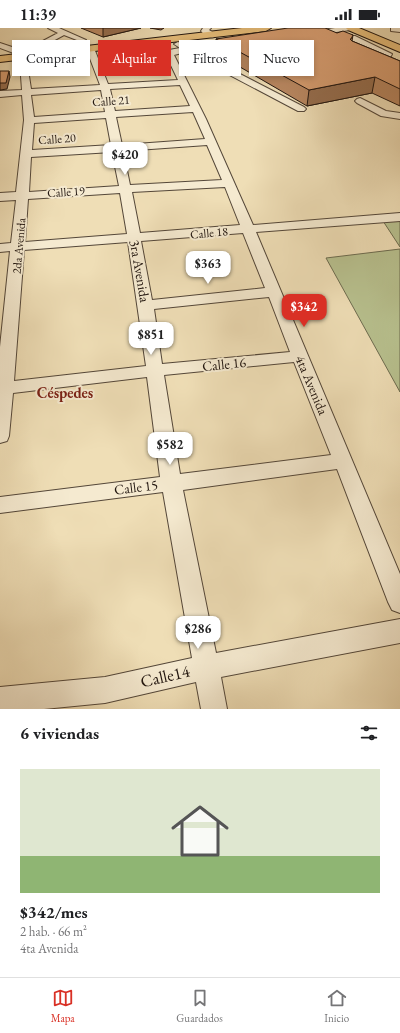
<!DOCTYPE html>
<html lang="es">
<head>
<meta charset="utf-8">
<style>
	:root { --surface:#fff; --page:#f2f2f2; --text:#202124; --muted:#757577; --line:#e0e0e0; --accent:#d93025 }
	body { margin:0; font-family:"EB Garamond",serif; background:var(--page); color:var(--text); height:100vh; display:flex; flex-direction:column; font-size:15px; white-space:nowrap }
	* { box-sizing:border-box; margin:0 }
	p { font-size:13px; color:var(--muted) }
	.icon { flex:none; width:22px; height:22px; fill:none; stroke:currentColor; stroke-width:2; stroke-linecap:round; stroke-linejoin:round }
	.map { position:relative; height:681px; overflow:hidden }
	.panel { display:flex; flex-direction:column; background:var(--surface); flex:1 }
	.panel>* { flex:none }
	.hud { position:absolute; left:12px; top:12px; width:376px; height:36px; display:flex; gap:8px }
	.price { position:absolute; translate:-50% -34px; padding:0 9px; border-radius:8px; background:#fff; color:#222; font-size:13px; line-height:26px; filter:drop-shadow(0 1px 2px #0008) }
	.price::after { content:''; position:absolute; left:50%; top:24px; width:12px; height:9px; margin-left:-6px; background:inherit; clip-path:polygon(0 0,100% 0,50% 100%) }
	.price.active { background:var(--accent); color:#fff }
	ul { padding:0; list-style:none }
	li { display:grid; align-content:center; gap:8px; height:212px; padding:0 20px }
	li+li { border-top:1px solid var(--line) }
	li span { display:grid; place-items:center; height:124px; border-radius:0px; color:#555 }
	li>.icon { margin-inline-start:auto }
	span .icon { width:72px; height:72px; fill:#fffc; stroke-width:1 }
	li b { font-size:17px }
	h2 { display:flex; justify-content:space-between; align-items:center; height:48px; padding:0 20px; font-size:17px }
	.chip { padding:0 14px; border-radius:0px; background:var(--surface); box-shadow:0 2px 6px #0003; font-size:14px; line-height:36px }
	.chip.active { background:var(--accent); color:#fff }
	.status { display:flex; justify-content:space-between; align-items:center; height:28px; padding:0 20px; background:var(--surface); direction:ltr }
	.status svg { height:11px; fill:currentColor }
	.dock { display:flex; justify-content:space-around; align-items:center; height:56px; border-top:1px solid var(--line); background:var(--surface); font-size:11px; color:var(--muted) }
	.dock a { display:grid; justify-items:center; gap:2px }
	.dock .active { color:var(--accent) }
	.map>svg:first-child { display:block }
	.green { fill:#b8c18f; stroke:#6c6b4f }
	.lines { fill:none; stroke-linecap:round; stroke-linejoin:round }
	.minor-casing { stroke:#544739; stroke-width:2 }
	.major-casing { stroke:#20150f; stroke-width:2 }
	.minor { fill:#f5ead0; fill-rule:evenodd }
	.major { fill:#e8bf7b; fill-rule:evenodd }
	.wall { fill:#b78660; stroke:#20150f }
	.shaded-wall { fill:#956d4e; stroke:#20150f }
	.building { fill:#d59c70; stroke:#20150f }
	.labels { text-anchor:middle; stroke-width:4; stroke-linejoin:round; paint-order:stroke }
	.far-street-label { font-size:12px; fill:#20150f; stroke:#f5ead0 }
	.street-label { font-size:14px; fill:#20150f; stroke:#f5ead0 }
	.neighbourhood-label { font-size:15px; font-weight:bold; fill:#7a1f14; stroke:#f5ead0 }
	.near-street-label { font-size:17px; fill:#20150f; stroke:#f5ead0 }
</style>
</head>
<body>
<div class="status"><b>11:39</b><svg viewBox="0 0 49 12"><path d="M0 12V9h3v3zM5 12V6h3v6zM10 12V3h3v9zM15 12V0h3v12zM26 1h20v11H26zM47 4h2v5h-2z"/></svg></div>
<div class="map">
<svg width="400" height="681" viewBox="0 0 400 681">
	<rect width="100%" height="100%" fill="#efdeb6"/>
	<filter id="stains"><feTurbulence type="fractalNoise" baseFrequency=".005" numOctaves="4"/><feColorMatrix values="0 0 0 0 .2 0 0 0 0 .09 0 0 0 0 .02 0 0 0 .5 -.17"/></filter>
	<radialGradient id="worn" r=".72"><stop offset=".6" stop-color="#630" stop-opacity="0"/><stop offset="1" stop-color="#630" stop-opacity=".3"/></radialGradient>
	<g class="green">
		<polygon points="400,192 400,219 383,193"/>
		<polygon points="400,221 400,364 326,230"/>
	</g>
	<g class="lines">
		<g class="minor-casing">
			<g id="minor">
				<path d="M48,0H59L86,12L82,14L64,7L31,25L32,27L29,48L31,61L100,57L86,20L90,18L94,20L108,56L178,52L166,27L169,22L180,20L174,16L178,14L304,79L306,81L304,83H298L186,24L174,27L206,91L253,197L400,185V193L256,204L400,546V585L392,582L388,574L337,441L183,462L216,625L400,591V615L221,649L227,681H201L196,654L105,675L44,681H0V659L105,649L192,630L163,464L0,485V469L160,449L147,349L13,365L9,408L7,413L0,415V319L10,223L0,224V216L11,215L16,172L0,173V165L16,164L24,92L22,67L0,69V63L22,62L21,48L23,30H19V27L0,20V15L24,23L58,5ZM180,57L190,78L115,83L110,61ZM101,62L105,84L34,89L31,67ZM193,84L205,111L122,117L116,89ZM106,90L111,117L32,122L34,95ZM207,117L222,152L130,157L123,123ZM112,124L119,158L29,164L31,129ZM225,159L240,197L140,205L132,164ZM120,165L127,206L25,214L28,171ZM243,205L265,260L152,272L141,213ZM128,214L146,338L14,353L24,222ZM269,269L290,324L162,336L154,281ZM294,334L331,427L180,446L164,347Z"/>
				<path d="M203,0H211L209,2L214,5V9C209,10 204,7 201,3Z"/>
				<polygon points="335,0 354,0 350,2 309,8 305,6 309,4"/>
				<polygon points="391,0 400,0 400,4 391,3"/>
				<polygon points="332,6 355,8 392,26 390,30 387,30 361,28 360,26 364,24 379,25 350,12 337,10 330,12 329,10"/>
				<polygon points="360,70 386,83 400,85 400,91 381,88 357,75 355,73 357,71"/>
			</g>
		</g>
		<g class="major-casing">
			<g id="major">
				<polygon points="242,0 271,0 266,3 0,34 0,28"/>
				<polygon points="346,0 359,0 400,17 400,24 348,2"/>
			</g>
		</g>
		<use href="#minor" class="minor"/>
		<use href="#major" class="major"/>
	</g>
	<g class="wall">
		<polygon points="81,0 141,0 103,9"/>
		<polygon points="150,0 164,0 161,2"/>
		<polygon points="337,5 353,7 352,13 400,33 400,78 372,65 307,78 216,25 216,11"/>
	</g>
	<g class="shaded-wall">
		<polygon points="103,0 141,0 103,9"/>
		<polygon points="9,43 10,49 7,61 0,62 0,55"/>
		<polygon points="375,49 372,65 307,78 309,62"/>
	</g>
	<g class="building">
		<polygon points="288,0 325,0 337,5 343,3 353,7 351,11 350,11 352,13 400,33 400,61 375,49 309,62 216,11"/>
		<polygon points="0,43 9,43 6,55 0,55"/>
	</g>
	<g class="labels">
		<g class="far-street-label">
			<text transform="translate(111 73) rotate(-4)" y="4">Calle 21</text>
			<text transform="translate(57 111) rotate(-4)" y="4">Calle 20</text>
			<text transform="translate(66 164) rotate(-4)" y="4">Calle 19</text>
			<text transform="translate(209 205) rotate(-5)" y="4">Calle 18</text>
			<text transform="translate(19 218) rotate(-85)" y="4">2da Avenida</text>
		</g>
		<g class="street-label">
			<text transform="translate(140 243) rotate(80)" y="5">3ra Avenida</text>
			<text transform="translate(224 336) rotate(-6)" y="5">Calle 16</text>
			<text transform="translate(312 357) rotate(67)" y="5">4ta Avenida</text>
			<text transform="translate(136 459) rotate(-7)" y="5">Calle 15</text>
		</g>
		<g class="neighbourhood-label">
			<text x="65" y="370">Céspedes</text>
		</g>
		<g class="near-street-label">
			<text transform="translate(165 648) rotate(-13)" y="6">Calle14</text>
		</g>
	</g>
	<rect width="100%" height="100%" filter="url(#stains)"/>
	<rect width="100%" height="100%" fill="url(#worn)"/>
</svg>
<b class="price" style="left:125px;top:148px">$420</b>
<b class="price" style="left:208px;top:257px">$363</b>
<b class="price active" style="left:304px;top:300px">$342</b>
<b class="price" style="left:151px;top:328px">$851</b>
<b class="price" style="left:170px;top:438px">$582</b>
<b class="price" style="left:198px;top:622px">$286</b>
<div class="hud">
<a class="chip">Comprar</a>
<a class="chip active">Alquilar</a>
<a class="chip">Filtros</a>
<a class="chip">Nuevo</a>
</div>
</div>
<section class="panel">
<h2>6 viviendas<svg class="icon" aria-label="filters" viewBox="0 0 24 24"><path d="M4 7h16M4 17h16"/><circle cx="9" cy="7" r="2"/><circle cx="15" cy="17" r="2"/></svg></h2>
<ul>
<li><span style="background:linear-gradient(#dfe7d0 70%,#8fb573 0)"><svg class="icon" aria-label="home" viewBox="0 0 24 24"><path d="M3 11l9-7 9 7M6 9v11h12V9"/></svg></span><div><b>$342/mes</b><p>2 hab. · 66 m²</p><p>4ta Avenida</p></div></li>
</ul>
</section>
<nav class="dock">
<a class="active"><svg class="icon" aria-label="map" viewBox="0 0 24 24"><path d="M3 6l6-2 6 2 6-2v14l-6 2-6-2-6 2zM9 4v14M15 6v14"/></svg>Mapa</a>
<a><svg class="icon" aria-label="saved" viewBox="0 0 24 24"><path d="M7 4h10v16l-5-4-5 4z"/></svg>Guardados</a>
<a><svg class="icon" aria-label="home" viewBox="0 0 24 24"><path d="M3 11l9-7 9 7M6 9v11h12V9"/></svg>Inicio</a>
</nav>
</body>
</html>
